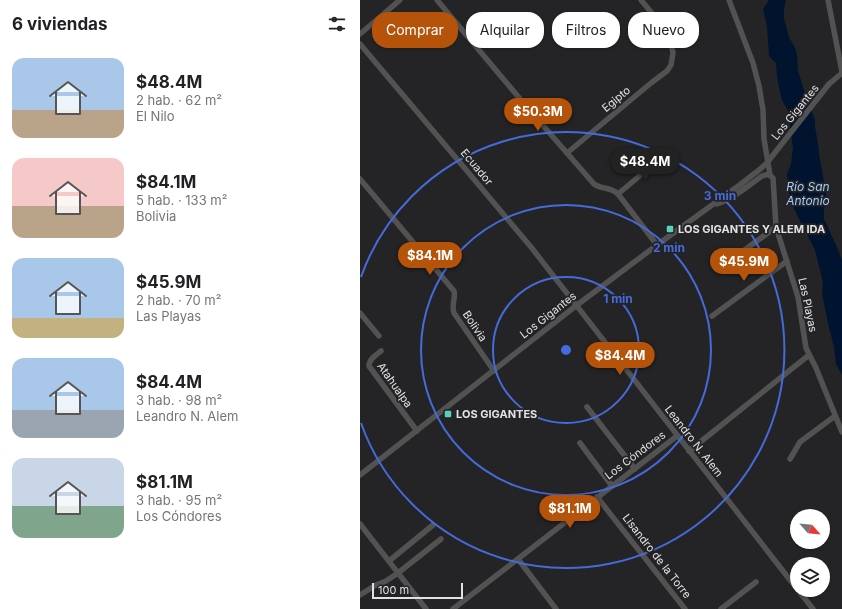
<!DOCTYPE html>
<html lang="es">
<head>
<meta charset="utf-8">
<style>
	:root { --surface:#fff; --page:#f2f2f2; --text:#202124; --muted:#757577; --accent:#b45309 }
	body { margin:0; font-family:Inter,sans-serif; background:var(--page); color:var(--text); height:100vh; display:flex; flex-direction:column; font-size:15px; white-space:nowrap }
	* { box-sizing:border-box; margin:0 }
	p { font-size:13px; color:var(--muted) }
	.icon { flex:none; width:22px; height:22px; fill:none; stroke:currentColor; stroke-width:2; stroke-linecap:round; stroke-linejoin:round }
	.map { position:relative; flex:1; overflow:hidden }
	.drawer { display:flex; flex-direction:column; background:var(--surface); width:360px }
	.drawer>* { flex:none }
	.top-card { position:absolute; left:12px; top:12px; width:380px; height:36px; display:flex; gap:8px }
	.needle { width:26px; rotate:117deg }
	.buttons { position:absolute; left:430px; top:509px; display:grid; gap:8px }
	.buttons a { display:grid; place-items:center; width:40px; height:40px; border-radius:50%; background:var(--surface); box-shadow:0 1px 3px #0004; font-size:20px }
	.scale { position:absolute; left:12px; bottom:10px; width:91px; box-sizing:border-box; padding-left:4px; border:2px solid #e2e1e3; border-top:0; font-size:11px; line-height:14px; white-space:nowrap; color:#e2e1e3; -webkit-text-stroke:3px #242326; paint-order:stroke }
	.price { position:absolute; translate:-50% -34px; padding:0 9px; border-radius:14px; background:var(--accent); color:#fff; font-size:13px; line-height:26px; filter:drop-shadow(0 1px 2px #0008) }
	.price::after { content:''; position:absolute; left:50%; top:24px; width:12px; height:9px; margin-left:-6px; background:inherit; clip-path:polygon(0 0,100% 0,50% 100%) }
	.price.on { background:#222; color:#fff }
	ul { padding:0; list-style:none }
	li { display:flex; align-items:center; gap:12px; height:100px; padding:0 12px }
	li span { display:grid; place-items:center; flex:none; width:112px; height:80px; border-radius:12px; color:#555 }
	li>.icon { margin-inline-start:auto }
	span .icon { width:48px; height:48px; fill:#fffc; stroke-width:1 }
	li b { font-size:17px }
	h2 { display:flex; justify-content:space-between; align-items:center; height:48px; padding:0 12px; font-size:17px }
	.chip { padding:0 14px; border-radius:16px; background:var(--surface); box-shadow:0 1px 3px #0004; font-size:14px; line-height:36px }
	.chip.on { background:var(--accent); color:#fff }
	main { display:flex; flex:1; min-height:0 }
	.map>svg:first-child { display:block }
	.water { fill:#00132f }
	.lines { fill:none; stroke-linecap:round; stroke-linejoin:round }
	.street { stroke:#535253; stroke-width:5.5 }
	.street-bridge { stroke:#535253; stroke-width:5.5 }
	.ring { fill:none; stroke:#446bda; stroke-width:2 }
	.poi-dot { fill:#5bcebc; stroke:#242326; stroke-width:1.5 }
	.labels { text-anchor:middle; stroke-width:3.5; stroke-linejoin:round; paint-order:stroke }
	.street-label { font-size:11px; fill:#e2e1e3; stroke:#242326 }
	.poi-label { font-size:11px; font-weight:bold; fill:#e2e1e3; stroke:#242326; text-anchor:start }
	.water-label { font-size:12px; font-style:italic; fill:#a1cdfd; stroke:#242326 }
	.centre { fill:#446bda; stroke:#242326; stroke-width:2 }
	.ring-label { font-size:12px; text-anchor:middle; font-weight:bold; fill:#446bda; stroke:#242326; stroke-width:3.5; stroke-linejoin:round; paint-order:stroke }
</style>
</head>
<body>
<main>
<section class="drawer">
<h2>6 viviendas<svg class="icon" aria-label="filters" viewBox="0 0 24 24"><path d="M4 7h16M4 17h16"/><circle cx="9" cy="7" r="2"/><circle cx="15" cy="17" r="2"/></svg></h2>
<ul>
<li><span style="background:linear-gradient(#a9c7e8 65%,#b9a48a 0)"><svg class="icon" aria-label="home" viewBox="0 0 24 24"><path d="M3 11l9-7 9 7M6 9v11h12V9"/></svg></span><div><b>$48.4M</b><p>2 hab. · 62 m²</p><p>El Nilo</p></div></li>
<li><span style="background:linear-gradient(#f6c9c9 60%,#b9a48a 0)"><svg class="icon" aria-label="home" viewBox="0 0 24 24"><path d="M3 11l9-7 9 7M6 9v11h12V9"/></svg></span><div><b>$84.1M</b><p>5 hab. · 133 m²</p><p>Bolivia</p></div></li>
<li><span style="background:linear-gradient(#a9c7e8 75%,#c2b280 0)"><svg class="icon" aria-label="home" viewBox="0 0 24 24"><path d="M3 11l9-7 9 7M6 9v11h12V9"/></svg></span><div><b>$45.9M</b><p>2 hab. · 70 m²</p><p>Las Playas</p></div></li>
<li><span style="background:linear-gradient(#a9c7e8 65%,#9aa5b1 0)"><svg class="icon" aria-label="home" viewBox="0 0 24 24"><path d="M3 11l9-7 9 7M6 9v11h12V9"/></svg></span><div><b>$84.4M</b><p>3 hab. · 98 m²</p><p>Leandro N. Alem</p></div></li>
<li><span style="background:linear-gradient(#c9d6e8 60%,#7fa58c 0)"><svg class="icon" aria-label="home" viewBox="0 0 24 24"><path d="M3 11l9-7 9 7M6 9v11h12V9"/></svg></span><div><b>$81.1M</b><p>3 hab. · 95 m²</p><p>Los Cóndores</p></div></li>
</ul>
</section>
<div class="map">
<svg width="482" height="609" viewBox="0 0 482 609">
	<rect width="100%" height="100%" fill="#242326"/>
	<polygon class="water" points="409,0 426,0 424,9 424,19 429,37 436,50 437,56 438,71 446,96 455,120 455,127 458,144 459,154 467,199 464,209 464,219 476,245 482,260 482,375 476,364 474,347 468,323 462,294 463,282 455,250 430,201 427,174 431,164 433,148 428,111 422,100 420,92 417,77 416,63 409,56 407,26 403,9"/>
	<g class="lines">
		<g class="street">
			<path d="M77,0L166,106L234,184C242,190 249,186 258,194L297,245"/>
			<polyline points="369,0 393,63 399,86 403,110 404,139 410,175"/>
			<polyline points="468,0 482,72"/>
			<polyline points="0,34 40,0"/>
			<polyline points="0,44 171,247 437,589"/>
			<polyline points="469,84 482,73"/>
			<polyline points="207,153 291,83 307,71 311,65 313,53 310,40 291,12 281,0"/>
			<path d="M0,179L94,291C96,298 91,305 94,313L134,371"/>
			<polyline points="258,194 302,157"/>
			<path d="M357,204C374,198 388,186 402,176C407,174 409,174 413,178L416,227L438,297L446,348L456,368L482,432"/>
			<polyline points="364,265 416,227"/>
			<polyline points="0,313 19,336"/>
			<polyline points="352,316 427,261"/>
			<path d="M21,351C16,355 9,359 9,366L57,431"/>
			<polyline points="227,407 275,469"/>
			<polyline points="220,443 252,486"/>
			<polyline points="329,451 449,355"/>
			<polyline points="430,459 440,442 475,416"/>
			<polyline points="0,475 217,305 297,245 381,184"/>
			<polyline points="237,497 325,609"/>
			<polyline points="0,524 66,609"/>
			<polyline points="158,559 196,609"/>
			<polyline points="29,561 73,525"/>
			<polyline points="438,590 453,609"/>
			<polyline points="0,595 16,585 26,581 38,573 81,539"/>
			<polyline points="93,609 317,436"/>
			<polyline points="361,609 396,582"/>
		</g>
		<polyline class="street-bridge" points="381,184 399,170 406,164 469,84"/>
	</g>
	<g class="ring">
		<circle cx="206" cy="350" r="73"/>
		<circle cx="206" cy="350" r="145"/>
		<path d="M1 277A218 218 0 1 1 1 423"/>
	</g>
	<g class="poi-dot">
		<rect x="306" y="225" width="8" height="8" rx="2"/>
		<rect x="84" y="410" width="8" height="8" rx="2"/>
	</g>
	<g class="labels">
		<g class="street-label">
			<text transform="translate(256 99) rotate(-40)" y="4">Egipto</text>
			<text transform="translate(435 112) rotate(-51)" y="4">Los Gigantes</text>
			<text transform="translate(117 167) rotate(50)" y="4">Ecuador</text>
			<text transform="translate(448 305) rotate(78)" y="4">Las Playas</text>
			<text transform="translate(188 315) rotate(-38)" y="4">Los Gigantes</text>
			<text transform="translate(115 326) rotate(56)" y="4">Bolivia</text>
			<text transform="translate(35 385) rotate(55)" y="4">Atahualpa</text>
			<text transform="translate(334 441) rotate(52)" y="4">Leandro N. Alem</text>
			<text transform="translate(275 455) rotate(-37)" y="4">Los Cóndores</text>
			<text transform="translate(297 556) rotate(52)" y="4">Lisandro de la Torre</text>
		</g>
		<g class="poi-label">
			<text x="318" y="233">LOS GIGANTES Y ALEM IDA</text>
			<text x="96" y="418">LOS GIGANTES</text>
		</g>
		<g class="water-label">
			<text x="448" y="191">Río San<tspan x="448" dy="14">Antonio</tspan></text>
		</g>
	</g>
	<circle cx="206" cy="350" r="6" class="centre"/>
	<g class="ring-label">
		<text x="360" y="200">3 min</text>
		<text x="309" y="252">2 min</text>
		<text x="258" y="303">1 min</text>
	</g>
</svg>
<div class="buttons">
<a><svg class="needle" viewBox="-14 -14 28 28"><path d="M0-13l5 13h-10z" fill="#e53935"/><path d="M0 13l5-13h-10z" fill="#757577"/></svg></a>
<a><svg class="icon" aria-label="layers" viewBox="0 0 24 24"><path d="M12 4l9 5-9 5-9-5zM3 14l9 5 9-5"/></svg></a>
</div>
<div class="scale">100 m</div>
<b class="price" style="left:178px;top:132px">$50.3M</b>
<b class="price on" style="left:285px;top:182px">$48.4M</b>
<b class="price" style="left:70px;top:276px">$84.1M</b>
<b class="price" style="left:384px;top:282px">$45.9M</b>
<b class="price" style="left:260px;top:376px">$84.4M</b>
<b class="price" style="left:210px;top:529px">$81.1M</b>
<div class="top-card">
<a class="chip on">Comprar</a>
<a class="chip">Alquilar</a>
<a class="chip">Filtros</a>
<a class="chip">Nuevo</a>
</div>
</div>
</main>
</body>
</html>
